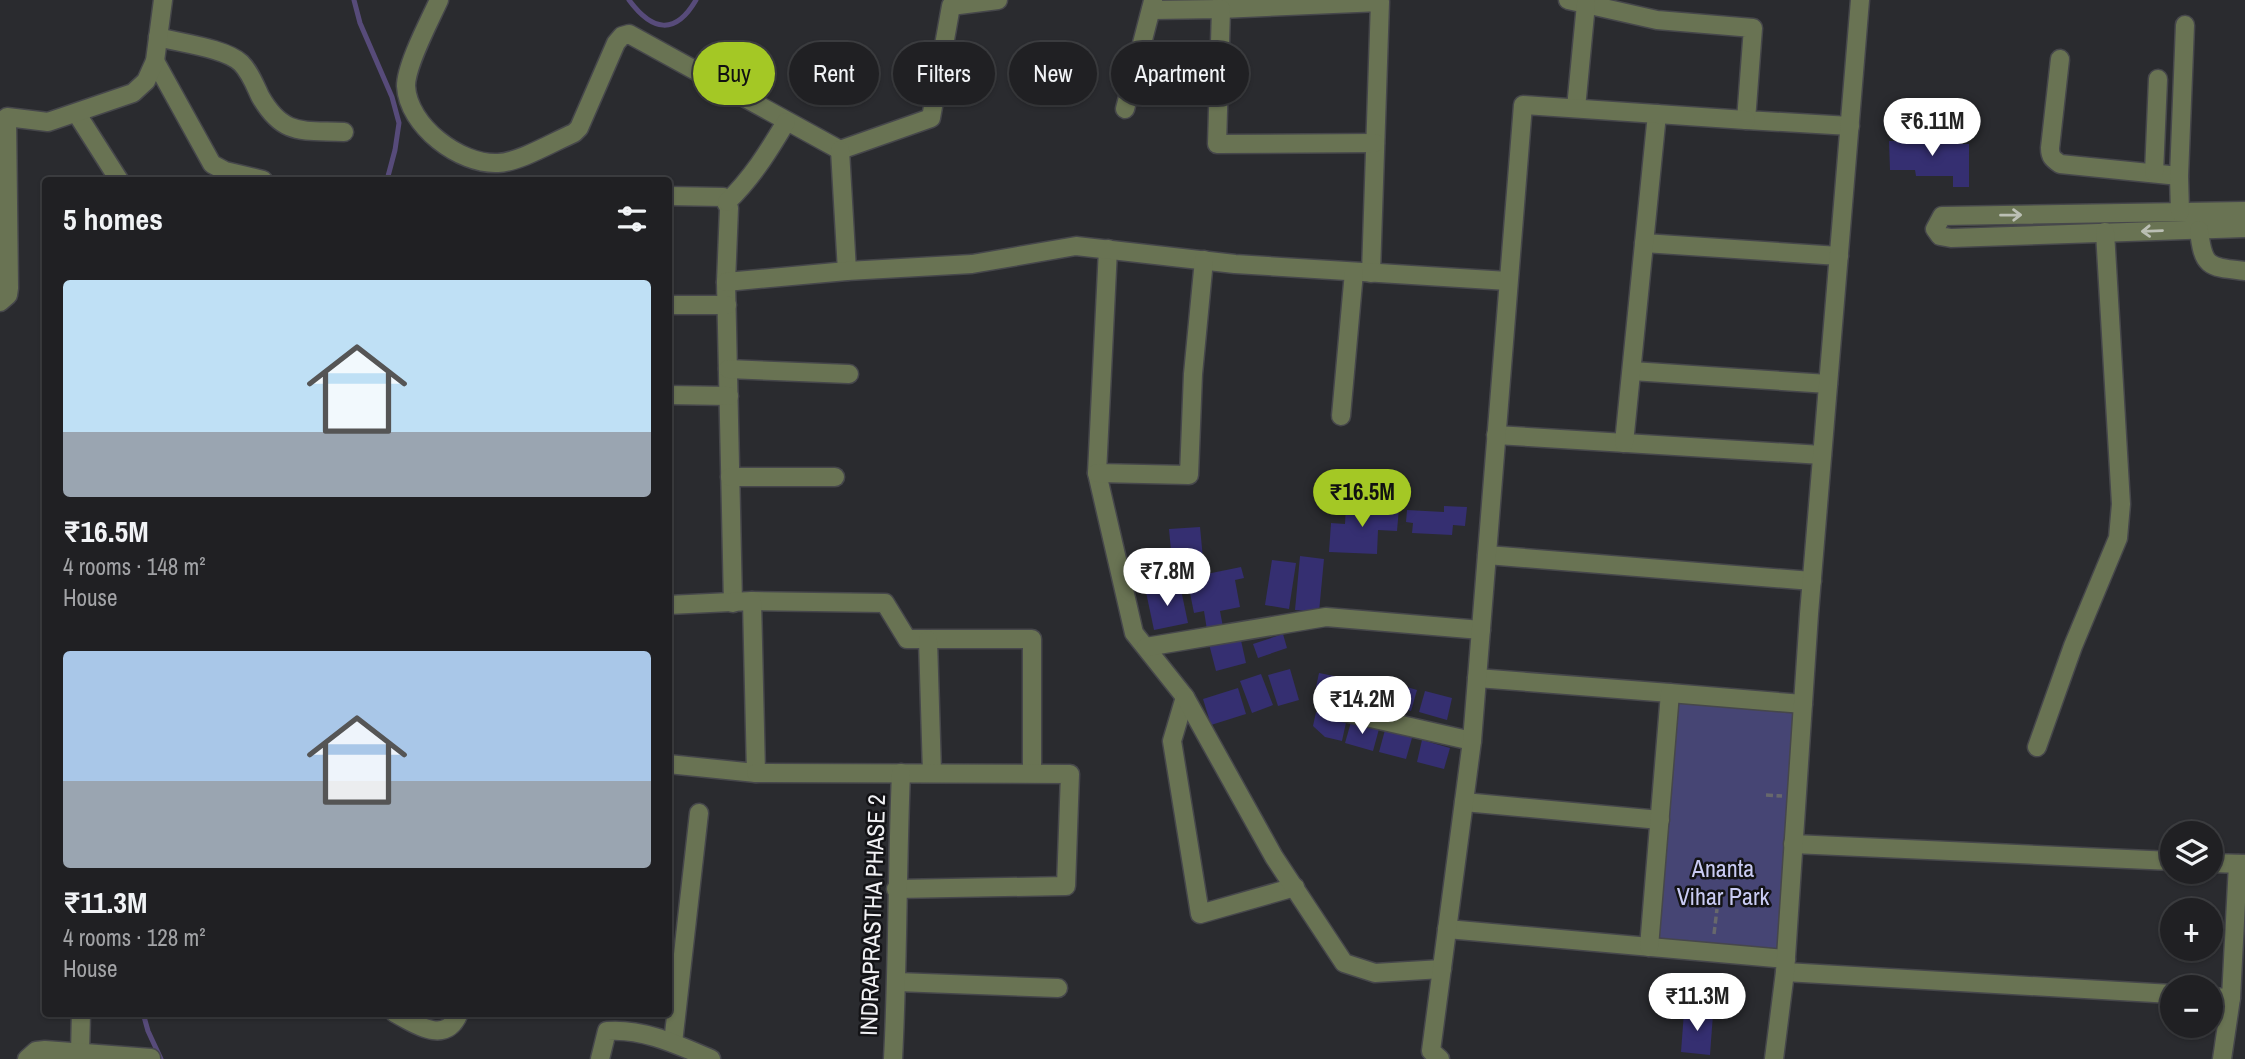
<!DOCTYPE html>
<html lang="en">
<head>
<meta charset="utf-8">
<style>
	:root { --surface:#202023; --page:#28282b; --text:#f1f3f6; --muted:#a2a3a6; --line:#3d3e41; --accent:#a4c825 }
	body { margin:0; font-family:"Archivo Narrow",sans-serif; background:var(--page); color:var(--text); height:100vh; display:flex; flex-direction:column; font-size:26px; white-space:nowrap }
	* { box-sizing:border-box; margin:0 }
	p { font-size:23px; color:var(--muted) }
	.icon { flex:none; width:38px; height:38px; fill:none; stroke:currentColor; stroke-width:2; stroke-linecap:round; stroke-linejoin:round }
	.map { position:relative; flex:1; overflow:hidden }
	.sheet { position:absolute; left:42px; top:177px; width:630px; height:840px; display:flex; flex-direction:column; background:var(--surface); border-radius:7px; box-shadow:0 2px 5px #0004,0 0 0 2px var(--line) }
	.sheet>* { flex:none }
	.guide { position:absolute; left:693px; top:42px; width:665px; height:63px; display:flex; gap:14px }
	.buttons { position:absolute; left:2160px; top:821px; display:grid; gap:14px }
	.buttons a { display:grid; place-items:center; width:63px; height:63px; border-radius:50%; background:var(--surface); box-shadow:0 2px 5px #0004,0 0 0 2px var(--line); font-size:35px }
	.price { position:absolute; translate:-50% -60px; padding:0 16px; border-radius:24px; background:#fff; color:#222; font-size:23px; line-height:46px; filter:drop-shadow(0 2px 4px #0008) }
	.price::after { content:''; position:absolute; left:50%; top:42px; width:21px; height:16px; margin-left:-10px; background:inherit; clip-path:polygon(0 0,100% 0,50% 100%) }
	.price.active { background:var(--accent); color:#111 }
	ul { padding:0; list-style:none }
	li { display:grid; align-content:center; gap:14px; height:371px; padding:0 21px }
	li span { display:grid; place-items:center; height:217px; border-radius:7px; color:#555 }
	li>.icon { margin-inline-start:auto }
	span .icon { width:126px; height:126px; fill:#fffc; stroke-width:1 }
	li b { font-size:30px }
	h2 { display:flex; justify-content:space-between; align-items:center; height:84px; padding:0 21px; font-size:30px }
	.pill { padding:0 24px; border-radius:32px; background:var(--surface); box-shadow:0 2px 5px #0004,0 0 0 2px var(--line); font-size:24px; line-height:63px }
	.pill.active { background:var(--accent); color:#111 }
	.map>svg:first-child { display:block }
	.green { fill:#464574 }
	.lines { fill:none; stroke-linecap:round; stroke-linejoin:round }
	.stream { stroke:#574b7a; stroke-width:5 }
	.building { fill:#352f71 }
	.minor-casing { stroke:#46474b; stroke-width:21 }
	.path { stroke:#67686c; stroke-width:3.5; stroke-dasharray:7 3.5; stroke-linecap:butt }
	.minor { stroke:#697353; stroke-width:18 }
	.oneway { stroke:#bbbfb4 }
	.labels { text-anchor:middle; stroke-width:5; stroke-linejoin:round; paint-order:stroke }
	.park-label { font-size:24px; fill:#caccf4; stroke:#131316 }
	.street-label { font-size:24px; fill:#f1f1f4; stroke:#131316 }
</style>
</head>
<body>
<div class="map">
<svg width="2245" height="1059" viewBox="0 0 2245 1059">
	<rect width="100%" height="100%" fill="#2a2b2f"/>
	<polygon class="green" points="1677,698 1800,708 1784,957 1651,946"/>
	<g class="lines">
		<g class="stream">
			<polyline points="354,0 360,23 392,97 399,123 395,150 387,180"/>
			<path d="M629,0C652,31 675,36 696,0"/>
			<polyline points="143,1013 148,1031 161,1059"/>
		</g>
	</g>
	<g class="building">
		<polygon points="1939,131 1939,144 1969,144 1969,187 1953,187 1953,176 1916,176 1915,170 1890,170 1889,141 1923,141 1923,132"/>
		<polygon points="1346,506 1399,508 1397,531 1378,530 1377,554 1329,552 1331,523 1345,524"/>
		<polygon points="1444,506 1467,507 1465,526 1453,525 1452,535 1412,533 1413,523 1406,522 1407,510 1444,512"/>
		<polygon points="1200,527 1204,569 1173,572 1169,529"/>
		<polygon points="1300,556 1324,559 1319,612 1295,610"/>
		<polygon points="1272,560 1296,563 1289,609 1265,605"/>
		<polygon points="1241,567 1244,578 1235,580 1240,607 1220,611 1223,627 1207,630 1204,611 1194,613 1187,578"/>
		<polygon points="1180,585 1188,623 1154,630 1146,592"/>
		<polygon points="1283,634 1287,648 1258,658 1253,644"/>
		<polygon points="1240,636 1246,663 1216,671 1209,644"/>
		<polygon points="1290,669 1299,700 1278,706 1268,675"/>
		<polygon points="1319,673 1349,679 1345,698 1315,692"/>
		<polygon points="1261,674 1273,705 1252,713 1240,681"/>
		<polygon points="1390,682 1417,690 1411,711 1384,703"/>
		<polygon points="1238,688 1246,714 1211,725 1203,699"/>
		<polygon points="1425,691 1452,698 1447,720 1419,712"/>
		<polygon points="1316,712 1347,718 1342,741 1325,737 1313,726"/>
		<polygon points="1351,722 1379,729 1373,751 1345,743"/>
		<polygon points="1385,730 1412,738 1406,759 1379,752"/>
		<polygon points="1422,740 1450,748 1444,769 1417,762"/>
		<polygon points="1684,1012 1713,1014 1710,1055 1681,1052"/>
	</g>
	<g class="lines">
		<g class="minor-casing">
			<g id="minor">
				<path d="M439,0C430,20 406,65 406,86C408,126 460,165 498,163C520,162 553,142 574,133L579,128L616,43L622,36L629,34L840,150L931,118L951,6L998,0"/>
				<polyline points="1222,0 1221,9 1380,2 1371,273"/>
				<polyline points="1568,0 1657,20 1753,28 1746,120 1850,126"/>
				<polyline points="1151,10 1221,9 1217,144 1375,143"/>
				<path d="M158,37C180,43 225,48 241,63C250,72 255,85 260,96C283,137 303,130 344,132"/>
				<path d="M2060,59L2050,148C2050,157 2053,159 2060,164L2179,176"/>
				<polyline points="155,61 212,164 225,171 263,180"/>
				<polyline points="1576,108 1586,4"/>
				<polyline points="1125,109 1153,1"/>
				<polyline points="77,114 119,180"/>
				<polyline points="840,150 847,271"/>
				<polyline points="2154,173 2158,79"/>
				<polyline points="668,196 723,197 729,208 726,282 733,603"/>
				<path d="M727,202C752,178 768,152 786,122"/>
				<polyline points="2245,211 1942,216 1935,229 1940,236 1951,238 2245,228"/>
				<polyline points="2180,212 2179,176 2185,25"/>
				<path d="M2199,230C2203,268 2209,267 2245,271"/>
				<polyline points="1644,243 1839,256"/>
				<polyline points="1108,249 1097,473 1134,633 1185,697 1172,741 1200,914 1295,887"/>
				<polyline points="726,282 847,271 972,264 1076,246 1235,264 1508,281"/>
				<polyline points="0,302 8,295 9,288 7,117 48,122 133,93 146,81 155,61 163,0"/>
				<polyline points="668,305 727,305"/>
				<polyline points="728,369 849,374"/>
				<polyline points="1632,371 1828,384"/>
				<polyline points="668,395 729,396"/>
				<polyline points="1341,416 1354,272"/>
				<polyline points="1496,435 1822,455"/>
				<polyline points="1624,443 1657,114"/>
				<polyline points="1097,473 1189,475 1193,374 1204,260"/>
				<polyline points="730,477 835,477"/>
				<polyline points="1487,555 1812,581"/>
				<polyline points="752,601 885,603 907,639 1032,639 1032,773"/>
				<polyline points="668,605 752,601 756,773 668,764"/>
				<polyline points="928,640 932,773"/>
				<polyline points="1146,647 1326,617 1481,630"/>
				<polyline points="1477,678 1670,693"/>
				<polyline points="1185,697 1274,857 1344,963 1375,973 1442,969"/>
				<polyline points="1331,709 1472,741"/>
				<polyline points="2037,747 2073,646 2118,538 2121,504 2105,232"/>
				<polyline points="756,773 1070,774 1066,886 896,889"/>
				<polyline points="1464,802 1660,820"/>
				<polyline points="1793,844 2172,861"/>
				<polyline points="2210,863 2245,864"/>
				<polyline points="1447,929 1786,959"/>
				<polyline points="1649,947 1670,693 1803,704"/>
				<polyline points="1785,972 2172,994"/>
				<polyline points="897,982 1058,988"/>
				<polyline points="2210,997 2231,998"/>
				<path d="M395,1013C415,1024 446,1046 459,1013"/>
				<polyline points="673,1043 699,813"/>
				<polyline points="80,1053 81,1013"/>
				<polyline points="27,1059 36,1051 45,1050 151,1058"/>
				<path d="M600,1059L607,1031C643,1028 678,1045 711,1059"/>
				<path d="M893,1059C898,964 897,868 901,773"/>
				<polyline points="1440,1059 1431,1051 1472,741 1523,105 1746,120"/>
				<polyline points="1774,1059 1785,972 1809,614 1860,0"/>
				<polyline points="2222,1059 2231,998 2238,864"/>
			</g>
		</g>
		<g class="path">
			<polyline points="1766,795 1782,796"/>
			<polyline points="1714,934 1717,909"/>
		</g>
		<use href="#minor" class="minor"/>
	</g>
	<defs><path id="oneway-shaft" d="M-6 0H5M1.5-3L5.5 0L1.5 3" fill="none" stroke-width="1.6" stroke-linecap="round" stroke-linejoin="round" transform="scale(1.75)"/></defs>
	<g class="oneway">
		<use href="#oneway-shaft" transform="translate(2011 215) rotate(-1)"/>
		<use href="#oneway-shaft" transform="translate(2152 231) rotate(178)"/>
	</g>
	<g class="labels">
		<g class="park-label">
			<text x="1723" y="877">Ananta<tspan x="1723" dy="28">Vihar Park</tspan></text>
		</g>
		<g class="street-label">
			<text transform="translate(873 915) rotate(-88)" y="8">INDRAPRASTHA PHASE 2</text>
		</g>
	</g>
</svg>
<div class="buttons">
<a><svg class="icon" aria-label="layers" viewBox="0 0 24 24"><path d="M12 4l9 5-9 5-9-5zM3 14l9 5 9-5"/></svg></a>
<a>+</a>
<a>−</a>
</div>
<b class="price" style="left:1932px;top:158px">₹6.11M</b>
<b class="price active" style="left:1362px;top:529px">₹16.5M</b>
<b class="price" style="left:1167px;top:608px">₹7.8M</b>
<b class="price" style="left:1362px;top:736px">₹14.2M</b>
<b class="price" style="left:1697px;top:1033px">₹11.3M</b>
<div class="guide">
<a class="pill active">Buy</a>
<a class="pill">Rent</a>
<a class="pill">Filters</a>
<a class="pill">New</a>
<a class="pill">Apartment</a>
</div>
<section class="sheet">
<h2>5 homes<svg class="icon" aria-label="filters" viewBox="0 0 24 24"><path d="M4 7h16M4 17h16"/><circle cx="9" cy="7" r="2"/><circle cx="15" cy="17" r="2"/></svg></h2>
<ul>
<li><span style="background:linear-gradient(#bfe0f5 70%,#9aa5b1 0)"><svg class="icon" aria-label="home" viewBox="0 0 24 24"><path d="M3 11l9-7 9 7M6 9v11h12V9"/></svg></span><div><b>₹16.5M</b><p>4 rooms · 148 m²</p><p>House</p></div></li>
<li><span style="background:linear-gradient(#a9c7e8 60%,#9aa5b1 0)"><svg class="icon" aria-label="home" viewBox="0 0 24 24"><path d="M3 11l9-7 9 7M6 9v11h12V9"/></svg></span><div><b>₹11.3M</b><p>4 rooms · 128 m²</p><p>House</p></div></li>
</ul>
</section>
</div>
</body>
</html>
